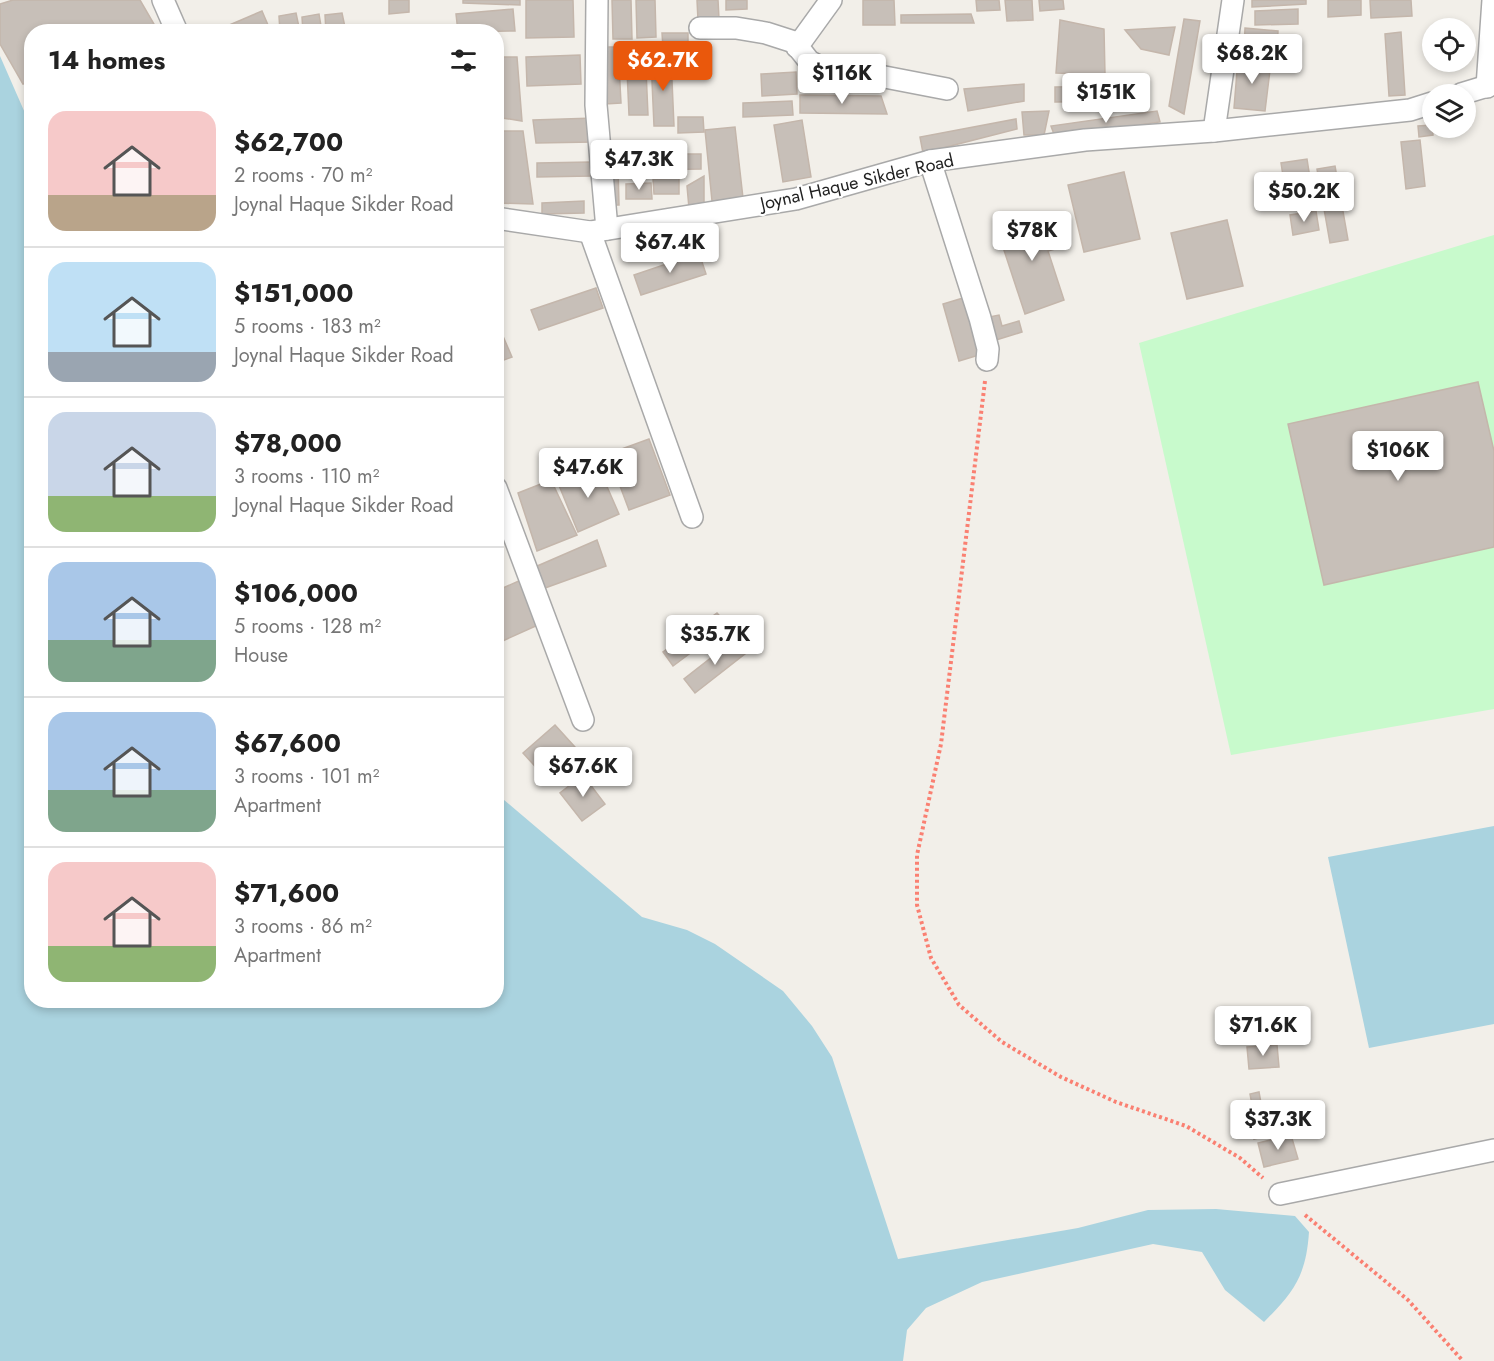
<!DOCTYPE html>
<html lang="en">
<head>
<meta charset="utf-8">
<style>
	:root { --surface:#fff; --page:#f2f2f2; --text:#222; --muted:#767676; --line:#e0e0e0; --accent:#ea580c }
	body { margin:0; font-family:Jost,sans-serif; background:var(--page); color:var(--text); height:100vh; display:flex; flex-direction:column; font-size:22px; white-space:nowrap }
	* { box-sizing:border-box; margin:0 }
	p { font-size:20px; color:var(--muted) }
	.icon { flex:none; width:33px; height:33px; fill:none; stroke:currentColor; stroke-width:2; stroke-linecap:round; stroke-linejoin:round }
	.map { position:relative; flex:1; overflow:hidden }
	.drawer { position:absolute; left:24px; top:24px; width:480px; height:984px; display:flex; flex-direction:column; background:var(--surface); border-radius:24px; box-shadow:0 3px 9px #0003 }
	.drawer>* { flex:none }
	.buttons { position:absolute; left:1422px; top:18px; display:grid; gap:12px }
	.buttons a { display:grid; place-items:center; width:54px; height:54px; border-radius:50%; background:var(--surface); box-shadow:0 3px 9px #0003; font-size:30px }
	.price { position:absolute; translate:-50% -51px; padding:0 14px; border-radius:6px; background:#fff; color:#222; font-size:20px; line-height:39px; filter:drop-shadow(0 2px 3px #0008) }
	.price::after { content:''; position:absolute; left:50%; top:36px; width:18px; height:14px; margin-left:-9px; background:inherit; clip-path:polygon(0 0,100% 0,50% 100%) }
	.price.selected { background:var(--accent); color:#fff }
	ul { padding:0; list-style:none }
	li { display:flex; align-items:center; gap:18px; height:150px; padding:0 24px }
	li+li { border-top:2px solid var(--line) }
	li span { display:grid; place-items:center; flex:none; width:168px; height:120px; border-radius:18px; color:#555 }
	li>.icon { margin-inline-start:auto }
	span .icon { width:72px; height:72px; fill:#fffc; stroke-width:1 }
	li b { font-size:26px }
	h2 { display:flex; justify-content:space-between; align-items:center; height:72px; padding:0 24px; font-size:26px }
	.map>svg:first-child { display:block }
	.park { fill:#c8facc }
	.water { fill:#aad3df }
	.building { fill:#c7bfb8; stroke:#c4b6ab; stroke-width:1.5 }
	.lines { fill:none; stroke-linecap:round; stroke-linejoin:round }
	.street-casing { stroke:#a9a9a9; stroke-width:24 }
	.path { stroke:#fa8072; stroke-width:4; stroke-dasharray:3 3; stroke-linecap:butt }
	.street { stroke:#fff; stroke-width:21 }
	.labels { text-anchor:middle; stroke-width:4.5; stroke-linejoin:round; paint-order:stroke }
	.street-label { font-size:18px; fill:#222; stroke:#fff }
</style>
</head>
<body>
<div class="map">
<svg width="1494" height="1361" viewBox="0 0 1494 1361">
	<rect width="100%" height="100%" fill="#f2efe9"/>
	<polygon class="park" points="1494,235 1494,709 1231,755 1139,343"/>
	<g class="water">
		<path d="M0,56L32,129V1000H496L497,794L642,917L687,930L715,944L783,991L812,1026L832,1057L898,1259L1078,1228L1148,1210L1216,1209L1295,1216L1309,1232C1306,1276 1294,1292 1264,1322L1225,1290L1202,1252L1153,1244L982,1282L926,1308L907,1330L903,1361H0Z"/>
		<polygon points="1494,826 1494,1024 1369,1048 1328,857"/>
	</g>
	<g class="building">
		<polygon points="13,0 140,0 158,31 32,32 32,81 23,84 0,44 0,4"/>
		<polygon points="389,0 409,0 409,12 389,14"/>
		<polygon points="463,0 520,0 520,5 463,3"/>
		<polygon points="526,0 573,0 574,37 526,38"/>
		<polygon points="612,0 631,0 632,39 613,39"/>
		<polygon points="636,0 655,0 656,37 637,38"/>
		<polygon points="697,0 718,0 719,19 698,20"/>
		<polygon points="726,0 747,0 747,9 726,10"/>
		<polygon points="863,0 894,0 895,25 863,25"/>
		<polygon points="976,0 999,0 1000,10 977,11"/>
		<polygon points="1005,0 1032,0 1033,20 1007,21"/>
		<polygon points="1039,0 1063,0 1064,9 1040,11"/>
		<polygon points="1252,0 1306,0 1306,4 1252,7"/>
		<polygon points="1328,0 1361,0 1361,15 1328,17"/>
		<polygon points="1370,0 1411,0 1412,16 1371,18"/>
		<polygon points="513,9 515,31 458,32 456,14"/>
		<polygon points="1298,9 1298,24 1255,25 1255,11"/>
		<polygon points="262,11 271,32 213,32"/>
		<polygon points="296,13 300,32 280,32 279,16"/>
		<polygon points="342,13 346,32 326,32 325,15"/>
		<polygon points="319,14 322,32 303,32 302,17"/>
		<polygon points="971,14 974,23 901,23 901,15"/>
		<polygon points="1184,19 1200,21 1184,114 1169,106"/>
		<polygon points="1060,20 1104,29 1105,75 1056,73"/>
		<polygon points="1175,27 1169,55 1141,49 1125,30"/>
		<polygon points="1245,28 1278,31 1277,53 1244,51"/>
		<polygon points="1401,32 1405,95 1389,96 1385,34"/>
		<polygon points="662,33 688,33 688,48 663,48"/>
		<polygon points="602,47 618,47 621,103 605,104"/>
		<polygon points="626,47 645,47 648,115 629,115"/>
		<polygon points="580,55 581,84 527,86 526,57"/>
		<polygon points="496,57 517,57 522,121 496,117"/>
		<polygon points="671,58 674,126 654,126 651,59"/>
		<polygon points="1238,59 1271,62 1265,111 1234,108"/>
		<polygon points="796,72 797,94 762,96 761,74"/>
		<polygon points="1024,84 1024,101 968,111 964,89"/>
		<polygon points="1137,86 1137,101 1055,102 1055,87"/>
		<polygon points="800,95 881,96 887,114 800,113"/>
		<polygon points="792,101 793,115 743,117 743,103"/>
		<polygon points="1049,111 1044,135 1024,135 1022,112"/>
		<polygon points="1157,111 1160,122 1055,137 1051,126"/>
		<polygon points="678,117 703,117 704,132 678,133"/>
		<polygon points="594,118 593,142 536,143 533,120"/>
		<polygon points="1016,119 1017,129 923,153 920,137"/>
		<polygon points="802,120 811,177 783,182 774,125"/>
		<polygon points="1432,125 1433,135 1419,137 1418,126"/>
		<polygon points="735,127 743,198 712,201 705,130"/>
		<polygon points="496,131 523,131 533,204 496,203"/>
		<polygon points="1420,140 1425,186 1406,189 1401,142"/>
		<polygon points="630,154 701,154 701,169 630,170"/>
		<polygon points="1307,159 1310,178 1284,182 1281,163"/>
		<polygon points="590,162 591,176 537,177 537,163"/>
		<polygon points="618,166 619,205 606,205 605,167"/>
		<polygon points="1335,166 1348,240 1330,243 1317,169"/>
		<polygon points="1124,172 1140,239 1084,252 1068,185"/>
		<polygon points="704,176 704,205 689,208 687,186"/>
		<polygon points="679,178 679,194 654,194 653,179"/>
		<polygon points="651,183 652,199 626,199 626,184"/>
		<polygon points="584,201 584,213 542,214 542,203"/>
		<polygon points="1316,211 1319,230 1293,235 1290,215"/>
		<polygon points="1043,213 1055,249 1048,251 1064,300 1025,314 997,229"/>
		<polygon points="1227,220 1243,286 1187,299 1171,233"/>
		<polygon points="699,253 706,274 641,295 634,275"/>
		<polygon points="596,288 603,308 539,330 531,310"/>
		<polygon points="963,298 979,355 959,361 943,304"/>
		<polygon points="999,315 1002,326 1019,321 1022,332 996,340 989,317"/>
		<polygon points="496,320 512,357 496,363"/>
		<polygon points="1478,382 1494,451 1494,547 1324,585 1288,424"/>
		<polygon points="649,439 670,495 629,510 608,454"/>
		<polygon points="598,466 619,514 578,532 558,483"/>
		<polygon points="551,480 577,535 537,551 518,493"/>
		<polygon points="597,540 606,566 545,588 535,567"/>
		<polygon points="521,580 540,624 496,644 496,591"/>
		<polygon points="717,613 728,625 673,666 663,652"/>
		<polygon points="735,639 746,653 695,693 684,679"/>
		<polygon points="555,725 584,757 552,785 523,753"/>
		<polygon points="583,775 605,804 582,821 560,793"/>
		<polygon points="1277,1045 1279,1067 1249,1069 1247,1047"/>
		<polygon points="1259,1092 1263,1114 1254,1115 1250,1094"/>
		<polygon points="1267,1115 1271,1135 1254,1139 1250,1118"/>
		<polygon points="1291,1135 1298,1159 1264,1167 1258,1143"/>
	</g>
	<g class="lines">
		<g class="street-casing">
			<g id="street">
				<polyline points="163,0 177,32"/>
				<polyline points="597,0 596,105 607,229"/>
				<polyline points="700,28 736,28 766,33 794,42 809,61 824,69 864,73 947,89"/>
				<polyline points="797,47 831,0"/>
				<polyline points="1487,87 1493,0"/>
				<polyline points="1461,94 1494,84"/>
				<polyline points="1214,131 1233,0"/>
				<polyline points="930,161 980,318 988,349 987,360"/>
				<polyline points="496,218 590,232 796,199 930,161 1085,140 1214,131 1410,110 1432,103"/>
				<polyline points="590,232 692,517"/>
				<polyline points="496,488 583,720"/>
				<polyline points="1280,1194 1494,1150"/>
			</g>
		</g>
		<g class="path">
			<polyline points="985,381 941,744 917,855 917,905 931,958 959,1005 1002,1042 1061,1077 1116,1102 1186,1126 1240,1158 1263,1178"/>
			<polyline points="1305,1215 1408,1300 1463,1361"/>
		</g>
		<use href="#street" class="street"/>
	</g>
	<g class="labels">
		<g class="street-label">
			<text transform="translate(857 182) rotate(-13)" y="6">Joynal Haque Sikder Road</text>
		</g>
	</g>
</svg>
<div class="buttons">
<a><svg class="icon" aria-label="locate" viewBox="0 0 24 24"><circle cx="12" cy="12" r="6"/><path d="M12 2v4M12 18v4M2 12h4M18 12h4"/></svg></a>
<a><svg class="icon" aria-label="layers" viewBox="0 0 24 24"><path d="M12 4l9 5-9 5-9-5zM3 14l9 5 9-5"/></svg></a>
</div>
<b class="price" style="left:1252px;top:85px">$68.2K</b>
<b class="price selected" style="left:663px;top:92px">$62.7K</b>
<b class="price" style="left:842px;top:105px">$116K</b>
<b class="price" style="left:1106px;top:124px">$151K</b>
<b class="price" style="left:639px;top:191px">$47.3K</b>
<b class="price" style="left:1304px;top:223px">$50.2K</b>
<b class="price" style="left:1032px;top:262px">$78K</b>
<b class="price" style="left:670px;top:274px">$67.4K</b>
<b class="price" style="left:1398px;top:482px">$106K</b>
<b class="price" style="left:588px;top:499px">$47.6K</b>
<b class="price" style="left:715px;top:666px">$35.7K</b>
<b class="price" style="left:583px;top:798px">$67.6K</b>
<b class="price" style="left:1263px;top:1057px">$71.6K</b>
<b class="price" style="left:1278px;top:1151px">$37.3K</b>
<section class="drawer">
<h2>14 homes<svg class="icon" aria-label="filters" viewBox="0 0 24 24"><path d="M4 7h16M4 17h16"/><circle cx="9" cy="7" r="2"/><circle cx="15" cy="17" r="2"/></svg></h2>
<ul>
<li><span style="background:linear-gradient(#f6c9c9 70%,#b9a48a 0)"><svg class="icon" aria-label="home" viewBox="0 0 24 24"><path d="M3 11l9-7 9 7M6 9v11h12V9"/></svg></span><div><b>$62,700</b><p>2 rooms · 70 m²</p><p>Joynal Haque Sikder Road</p></div></li>
<li><span style="background:linear-gradient(#bfe0f5 75%,#9aa5b1 0)"><svg class="icon" aria-label="home" viewBox="0 0 24 24"><path d="M3 11l9-7 9 7M6 9v11h12V9"/></svg></span><div><b>$151,000</b><p>5 rooms · 183 m²</p><p>Joynal Haque Sikder Road</p></div></li>
<li><span style="background:linear-gradient(#c9d6e8 70%,#8fb573 0)"><svg class="icon" aria-label="home" viewBox="0 0 24 24"><path d="M3 11l9-7 9 7M6 9v11h12V9"/></svg></span><div><b>$78,000</b><p>3 rooms · 110 m²</p><p>Joynal Haque Sikder Road</p></div></li>
<li><span style="background:linear-gradient(#a9c7e8 65%,#7fa58c 0)"><svg class="icon" aria-label="home" viewBox="0 0 24 24"><path d="M3 11l9-7 9 7M6 9v11h12V9"/></svg></span><div><b>$106,000</b><p>5 rooms · 128 m²</p><p>House</p></div></li>
<li><span style="background:linear-gradient(#a9c7e8 65%,#7fa58c 0)"><svg class="icon" aria-label="home" viewBox="0 0 24 24"><path d="M3 11l9-7 9 7M6 9v11h12V9"/></svg></span><div><b>$67,600</b><p>3 rooms · 101 m²</p><p>Apartment</p></div></li>
<li><span style="background:linear-gradient(#f6c9c9 70%,#8fb573 0)"><svg class="icon" aria-label="home" viewBox="0 0 24 24"><path d="M3 11l9-7 9 7M6 9v11h12V9"/></svg></span><div><b>$71,600</b><p>3 rooms · 86 m²</p><p>Apartment</p></div></li>
</ul>
</section>
</div>
</body>
</html>
